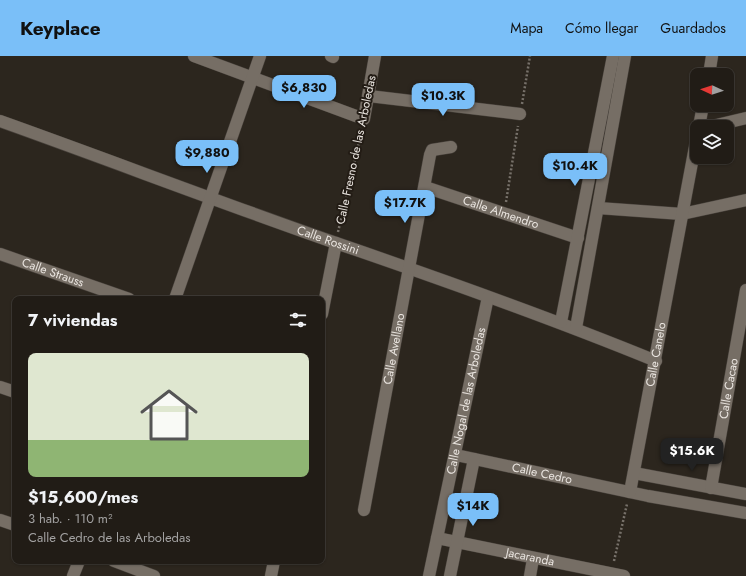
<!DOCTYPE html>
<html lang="es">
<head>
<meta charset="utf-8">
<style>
	:root { --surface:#211c16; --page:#2d2923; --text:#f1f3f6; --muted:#a2a1a1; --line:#3e3a35; --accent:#7abff8 }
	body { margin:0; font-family:Jost,sans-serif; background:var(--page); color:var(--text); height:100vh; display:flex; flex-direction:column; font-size:15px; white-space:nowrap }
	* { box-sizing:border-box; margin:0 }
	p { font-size:13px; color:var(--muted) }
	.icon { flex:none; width:22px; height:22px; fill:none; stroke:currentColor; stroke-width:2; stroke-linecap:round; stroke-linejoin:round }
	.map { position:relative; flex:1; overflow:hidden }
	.panel { position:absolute; left:12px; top:240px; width:313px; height:268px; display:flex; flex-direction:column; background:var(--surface); border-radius:8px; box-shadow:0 1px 3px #0004,0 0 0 1px var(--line) }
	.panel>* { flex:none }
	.needle { width:26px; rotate:273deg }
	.tools { position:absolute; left:690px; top:12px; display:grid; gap:8px }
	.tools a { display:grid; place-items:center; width:44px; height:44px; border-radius:8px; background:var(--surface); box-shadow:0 1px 3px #0004,0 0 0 1px var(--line); font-size:20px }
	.price { position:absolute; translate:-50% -34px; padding:0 9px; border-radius:8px; background:var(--accent); color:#111; font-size:13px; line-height:26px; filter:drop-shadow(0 1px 2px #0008) }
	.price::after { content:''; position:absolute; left:50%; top:24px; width:12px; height:9px; margin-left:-6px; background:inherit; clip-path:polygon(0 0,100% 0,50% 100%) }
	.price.active { background:#222; color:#fff }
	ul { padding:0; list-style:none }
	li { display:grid; align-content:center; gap:8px; height:212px; padding:0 16px }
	li span { display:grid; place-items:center; height:124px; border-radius:8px; color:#555 }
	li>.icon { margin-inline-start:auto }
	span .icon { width:72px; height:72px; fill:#fffc; stroke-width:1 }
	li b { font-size:17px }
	h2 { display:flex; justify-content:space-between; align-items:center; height:48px; padding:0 16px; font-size:17px }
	header { display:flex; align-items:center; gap:24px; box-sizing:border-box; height:56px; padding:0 20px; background:var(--accent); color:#111 }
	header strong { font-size:19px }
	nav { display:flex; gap:22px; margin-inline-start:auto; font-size:14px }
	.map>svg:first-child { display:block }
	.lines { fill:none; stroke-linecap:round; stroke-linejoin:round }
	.minor-casing { stroke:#48423c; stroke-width:13 }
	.path { stroke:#77716a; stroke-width:2.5; stroke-dasharray:2 2; stroke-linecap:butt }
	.minor { stroke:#766e65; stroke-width:12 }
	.labels { text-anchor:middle; stroke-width:4; stroke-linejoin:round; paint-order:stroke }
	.street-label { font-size:12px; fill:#eae5e0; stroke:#231c15 }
</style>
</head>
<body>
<header>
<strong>Keyplace</strong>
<nav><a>Mapa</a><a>Cómo llegar</a><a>Guardados</a></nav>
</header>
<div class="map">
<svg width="746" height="520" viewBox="0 0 746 520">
	<rect width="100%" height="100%" fill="#2c261e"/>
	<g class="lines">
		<g class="minor-casing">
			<g id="minor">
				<polyline points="194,0 364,63 375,0"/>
				<polyline points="331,0 333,1"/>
				<polyline points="709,19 712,0"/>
				<polyline points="369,40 520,58"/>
				<path id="s1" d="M0,65C112,105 224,148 336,187C444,224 551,262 656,305"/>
				<polyline points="699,71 703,49"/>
				<polyline points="708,71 746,62"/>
				<path id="s2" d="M425,131L578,182"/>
				<polyline points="598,152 682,158 746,144"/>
				<path id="s3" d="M0,198L129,243"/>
				<polyline points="175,243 260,0"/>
				<polyline points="322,258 336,187"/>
				<polyline points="561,266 613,0"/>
				<polyline points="576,272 625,0"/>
				<polyline points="0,331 15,336"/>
				<path id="s4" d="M456,399L648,440L746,457"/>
				<polyline points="634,417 746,438"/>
				<path id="s5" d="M711,432L746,234"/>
				<path id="s6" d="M630,436L697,80"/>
				<path id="s7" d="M364,454L430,99L432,94L451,91"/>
				<polyline points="0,464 15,469"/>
				<path id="s8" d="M437,482L624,520"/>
				<polyline points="114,505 154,520"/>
				<polyline points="73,520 79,505"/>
				<polyline points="271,520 274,505"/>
				<path id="s9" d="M429,520L488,241"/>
				<polyline points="450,520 474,403"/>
				<polyline points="530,520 533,503"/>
			</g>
		</g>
		<g class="path">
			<polyline points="522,48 530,0"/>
			<polyline points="506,146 518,70"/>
			<polyline points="338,176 362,74"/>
			<polyline points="614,505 627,448"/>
		</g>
		<use href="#minor" class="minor"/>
	</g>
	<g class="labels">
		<g class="street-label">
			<text transform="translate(356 94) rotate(-78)" y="4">Calle Fresno de las Arboledas</text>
			<text dy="4" stroke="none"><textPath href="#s2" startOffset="80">Calle Almendro</textPath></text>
			<text dy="4" stroke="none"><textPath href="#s1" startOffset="349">Calle Rossini</textPath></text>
			<text dy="4" stroke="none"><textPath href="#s3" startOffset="56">Calle Strauss</textPath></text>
			<text dy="4" stroke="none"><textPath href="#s7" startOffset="164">Calle Avellano</textPath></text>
			<text dy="4" stroke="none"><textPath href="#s6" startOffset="140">Calle Canelo</textPath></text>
			<text dy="4" stroke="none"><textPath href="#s5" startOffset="101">Calle Cacao</textPath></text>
			<text dy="4" stroke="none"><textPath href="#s9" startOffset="179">Calle Nogal de las Arboledas</textPath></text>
			<text dy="4" stroke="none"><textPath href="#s4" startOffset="88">Calle Cedro</textPath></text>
			<text dy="4" stroke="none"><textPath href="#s8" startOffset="95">Jacaranda</textPath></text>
		</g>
	</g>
</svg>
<div class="tools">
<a><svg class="needle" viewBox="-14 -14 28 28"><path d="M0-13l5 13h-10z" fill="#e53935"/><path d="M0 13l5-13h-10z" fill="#a2a1a1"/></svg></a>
<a><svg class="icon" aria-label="layers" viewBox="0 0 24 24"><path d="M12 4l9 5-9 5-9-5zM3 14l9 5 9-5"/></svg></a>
</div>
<b class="price" style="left:304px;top:53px">$6,830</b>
<b class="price" style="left:443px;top:61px">$10.3K</b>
<b class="price" style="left:207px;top:118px">$9,880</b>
<b class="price" style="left:575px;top:131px">$10.4K</b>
<b class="price" style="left:405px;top:168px">$17.7K</b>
<b class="price active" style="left:692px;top:416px">$15.6K</b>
<b class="price" style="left:473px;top:471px">$14K</b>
<section class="panel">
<h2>7 viviendas<svg class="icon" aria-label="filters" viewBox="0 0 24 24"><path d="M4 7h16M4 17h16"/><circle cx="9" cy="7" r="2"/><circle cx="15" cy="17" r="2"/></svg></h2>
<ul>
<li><span style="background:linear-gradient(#dfe7d0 70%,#8fb573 0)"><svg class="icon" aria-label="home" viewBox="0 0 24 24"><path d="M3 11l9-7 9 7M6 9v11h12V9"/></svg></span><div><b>$15,600/mes</b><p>3 hab. · 110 m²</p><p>Calle Cedro de las Arboledas</p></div></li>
</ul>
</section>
</div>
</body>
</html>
